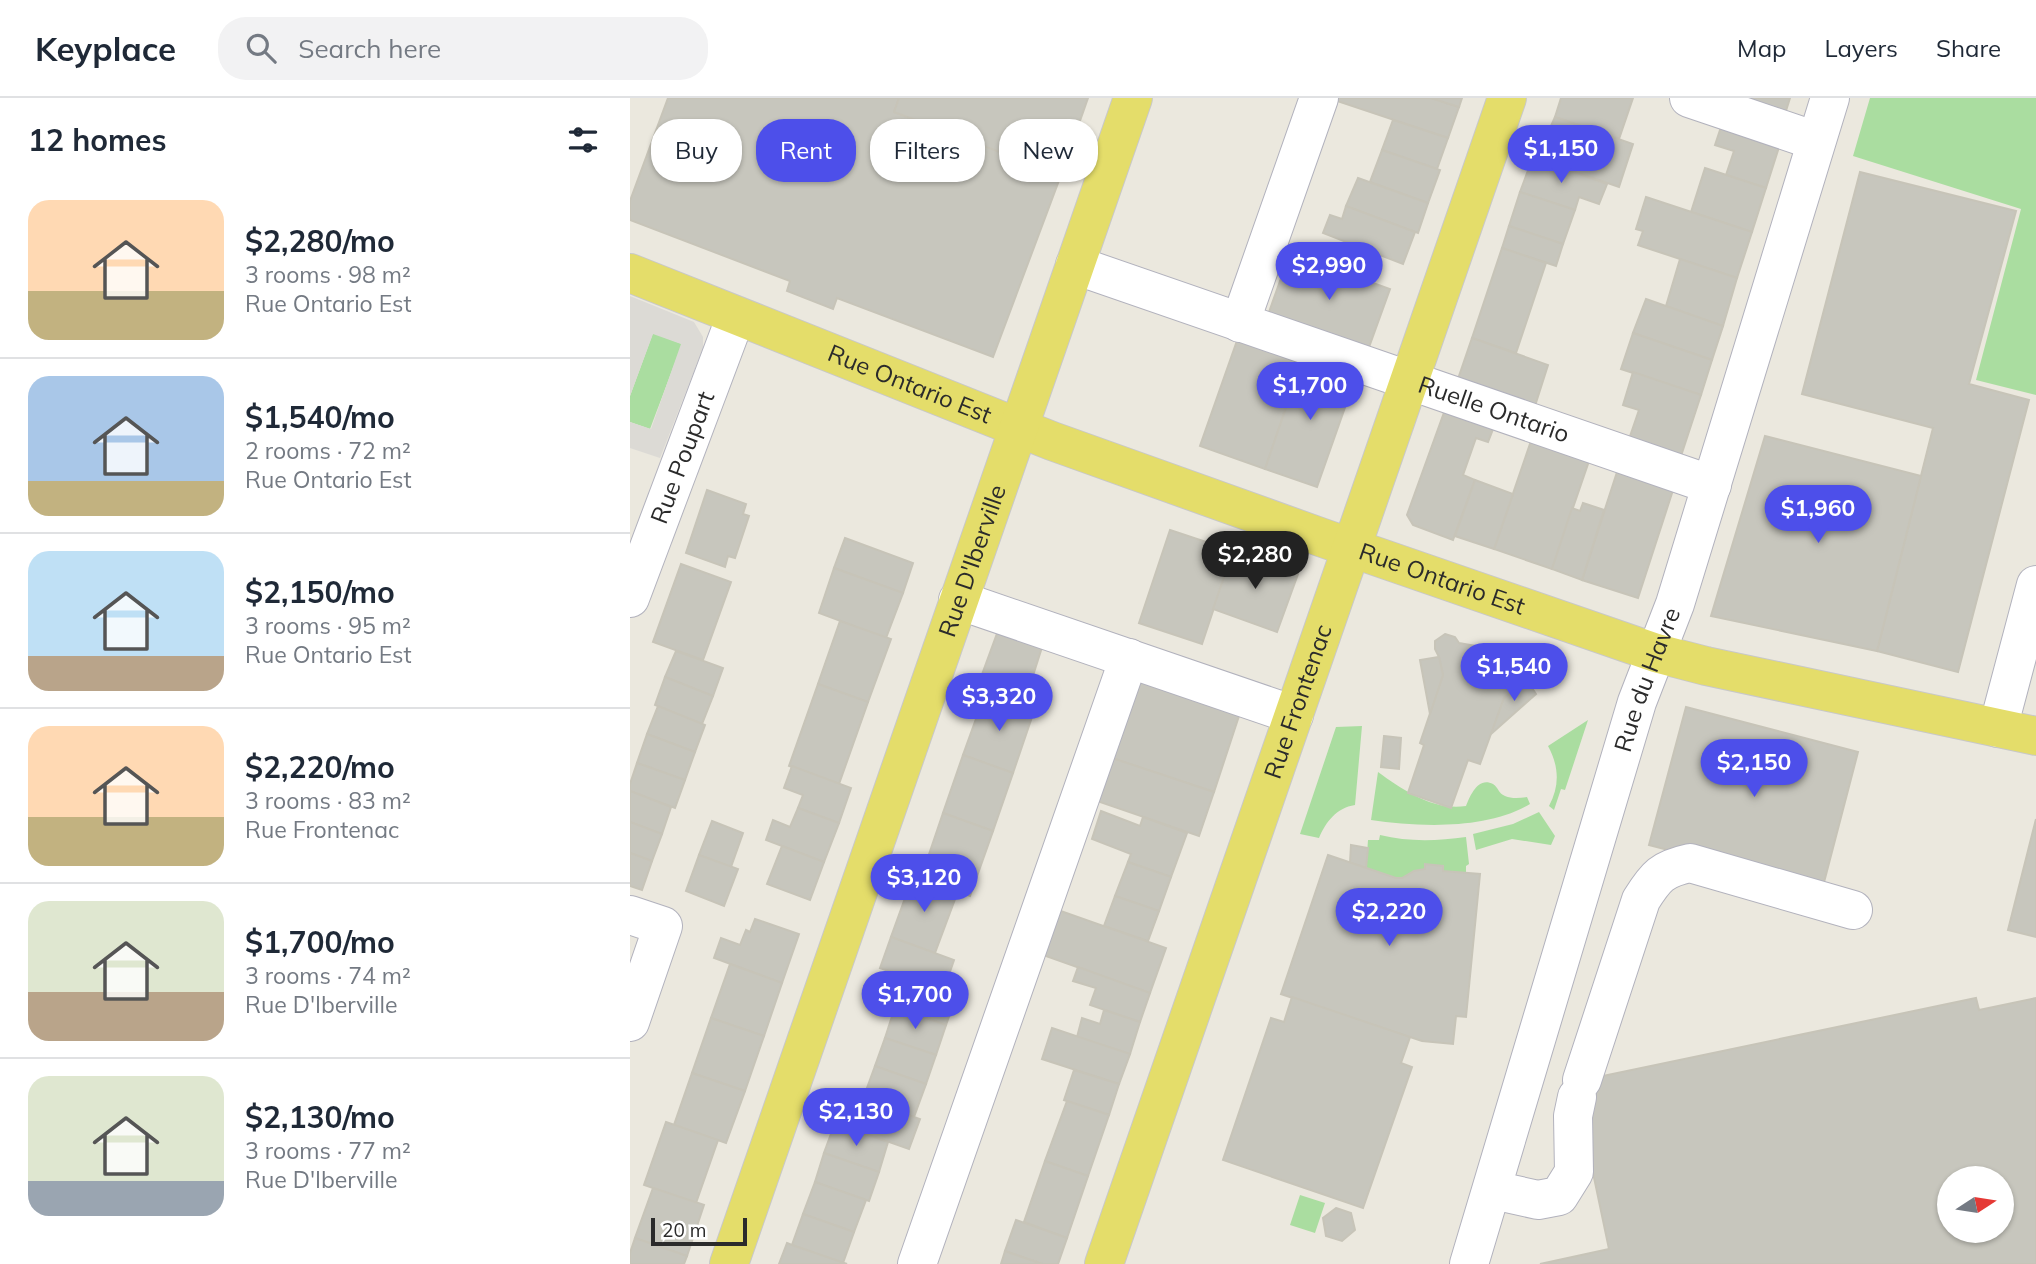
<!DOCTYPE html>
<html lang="en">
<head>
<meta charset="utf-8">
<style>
	:root { --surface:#fff; --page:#f2f2f3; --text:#1f2937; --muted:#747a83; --line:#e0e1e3; --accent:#4d4fea }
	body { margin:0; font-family:Mulish,sans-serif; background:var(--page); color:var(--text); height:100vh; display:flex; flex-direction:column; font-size:26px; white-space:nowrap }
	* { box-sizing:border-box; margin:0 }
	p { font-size:23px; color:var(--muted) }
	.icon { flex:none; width:38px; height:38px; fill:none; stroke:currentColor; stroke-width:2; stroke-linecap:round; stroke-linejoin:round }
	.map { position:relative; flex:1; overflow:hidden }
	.panel { display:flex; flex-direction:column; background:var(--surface); width:630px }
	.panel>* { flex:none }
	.hud { position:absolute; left:21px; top:21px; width:665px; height:63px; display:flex; gap:14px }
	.needle { width:46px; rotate:78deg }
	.controls { position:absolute; left:1307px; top:1068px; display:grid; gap:14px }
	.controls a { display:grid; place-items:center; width:77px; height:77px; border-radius:50%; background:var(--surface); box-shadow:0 2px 5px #0004; font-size:35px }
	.scale { position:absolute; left:21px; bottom:18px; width:96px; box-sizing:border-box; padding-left:7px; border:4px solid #2b2b2b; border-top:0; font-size:19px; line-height:24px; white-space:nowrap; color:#2b2b2b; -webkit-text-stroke:5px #fff; paint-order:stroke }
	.price { position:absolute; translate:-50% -60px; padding:0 16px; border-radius:24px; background:var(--accent); color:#fff; font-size:23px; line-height:46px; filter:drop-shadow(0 2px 4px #0008) }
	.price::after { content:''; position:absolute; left:50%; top:42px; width:21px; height:16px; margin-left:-10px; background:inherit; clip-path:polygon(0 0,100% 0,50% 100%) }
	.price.active { background:#222; color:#fff }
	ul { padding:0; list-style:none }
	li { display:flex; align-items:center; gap:21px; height:175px; padding:0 28px }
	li+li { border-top:2px solid var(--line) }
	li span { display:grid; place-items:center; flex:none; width:196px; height:140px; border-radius:21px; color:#555 }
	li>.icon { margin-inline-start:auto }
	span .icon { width:84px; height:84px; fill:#fffc; stroke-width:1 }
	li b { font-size:30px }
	h2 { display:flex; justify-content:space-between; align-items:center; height:84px; padding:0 28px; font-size:30px }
	.chip { padding:0 24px; border-radius:28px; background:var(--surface); box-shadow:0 2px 5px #0004; font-size:24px; line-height:63px }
	.chip.active { background:var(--accent); color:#fff }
	header { display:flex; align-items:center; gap:42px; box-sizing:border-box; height:98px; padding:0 35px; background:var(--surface); border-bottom:2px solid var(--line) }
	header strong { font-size:33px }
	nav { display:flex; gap:38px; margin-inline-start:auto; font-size:24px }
	.search { width:490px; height:63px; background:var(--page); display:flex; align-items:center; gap:18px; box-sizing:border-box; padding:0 24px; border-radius:28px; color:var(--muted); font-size:26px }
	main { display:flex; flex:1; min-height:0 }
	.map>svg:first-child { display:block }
	.green { fill:#aadda0 }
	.plaza { fill:#dcdad5 }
	.building { fill:#c7c6bd; stroke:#c7c4b8; stroke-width:2; fill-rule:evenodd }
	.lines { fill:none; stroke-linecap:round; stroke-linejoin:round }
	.minor-casing { stroke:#b2b2bd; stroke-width:40 }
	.major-casing { stroke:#c8c8c8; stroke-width:40 }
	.minor { stroke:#fff; stroke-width:38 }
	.major { stroke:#e4dd6a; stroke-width:38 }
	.labels { text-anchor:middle; stroke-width:7; stroke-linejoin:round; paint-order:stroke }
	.street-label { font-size:24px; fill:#2b2b2b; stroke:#fff }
</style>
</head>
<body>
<header>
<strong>Keyplace</strong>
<div class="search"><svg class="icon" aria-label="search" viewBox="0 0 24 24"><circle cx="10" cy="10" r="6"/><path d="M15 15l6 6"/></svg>Search here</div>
<nav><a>Map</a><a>Layers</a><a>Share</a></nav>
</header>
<main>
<section class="panel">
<h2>12 homes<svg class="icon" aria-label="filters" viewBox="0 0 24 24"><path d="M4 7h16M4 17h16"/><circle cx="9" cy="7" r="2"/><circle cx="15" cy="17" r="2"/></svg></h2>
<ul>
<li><span style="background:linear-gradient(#ffd9b3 65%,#c2b280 0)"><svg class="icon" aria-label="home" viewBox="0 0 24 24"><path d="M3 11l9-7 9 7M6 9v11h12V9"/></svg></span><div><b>$2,280/mo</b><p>3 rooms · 98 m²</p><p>Rue Ontario Est</p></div></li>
<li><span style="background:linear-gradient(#a9c7e8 75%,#c2b280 0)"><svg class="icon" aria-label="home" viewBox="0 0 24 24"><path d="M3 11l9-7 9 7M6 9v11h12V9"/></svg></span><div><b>$1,540/mo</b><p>2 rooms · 72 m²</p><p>Rue Ontario Est</p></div></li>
<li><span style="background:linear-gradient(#bfe0f5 75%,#b9a48a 0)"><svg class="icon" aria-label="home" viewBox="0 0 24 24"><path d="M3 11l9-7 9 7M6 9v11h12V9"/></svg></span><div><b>$2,150/mo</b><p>3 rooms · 95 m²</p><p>Rue Ontario Est</p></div></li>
<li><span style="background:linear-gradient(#ffd9b3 65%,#c2b280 0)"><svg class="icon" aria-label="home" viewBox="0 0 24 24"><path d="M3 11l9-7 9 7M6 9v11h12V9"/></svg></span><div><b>$2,220/mo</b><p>3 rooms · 83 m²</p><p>Rue Frontenac</p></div></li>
<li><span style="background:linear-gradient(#dfe7d0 65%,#b9a48a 0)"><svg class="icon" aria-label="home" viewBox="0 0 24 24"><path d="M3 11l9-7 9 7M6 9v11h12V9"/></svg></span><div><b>$1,700/mo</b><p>3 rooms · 74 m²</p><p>Rue D'Iberville</p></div></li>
<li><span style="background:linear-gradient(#dfe7d0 75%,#9aa5b1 0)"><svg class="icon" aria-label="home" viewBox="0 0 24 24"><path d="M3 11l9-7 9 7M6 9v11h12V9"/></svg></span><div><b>$2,130/mo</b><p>3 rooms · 77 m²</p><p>Rue D'Iberville</p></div></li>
</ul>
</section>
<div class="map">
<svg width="1406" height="1166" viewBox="0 0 1406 1166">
	<rect width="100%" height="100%" fill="#ebe8de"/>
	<g class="green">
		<polygon points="1240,0 1406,0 1406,297 1346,282 1391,111 1223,58"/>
		<polygon points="23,235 52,246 20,331 0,324 0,298"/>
		<path d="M958,622L935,692L931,691L924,712L919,708C930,688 929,668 918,648Z"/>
		<path d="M732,628L725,707C706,710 696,724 689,740L670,736L706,629Z"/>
		<path d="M748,674C773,692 803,713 836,708C840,698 848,678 863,686C869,690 868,695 875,698C882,701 890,700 897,699L900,706C857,732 789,729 741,722Z"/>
		<polygon points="909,714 925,738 921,747 882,741 846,752 843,736 883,726"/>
		<path d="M750,737C778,744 807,743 836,739L839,766L836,768V775L813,773V768L795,766V771C786,772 780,778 772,780C762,783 745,774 736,770L738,742H749Z"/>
		<polygon points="670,1097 695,1105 685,1135 660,1127"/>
	</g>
	<polygon class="plaza" points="0,198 64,224 73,239 73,250 30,360 0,350 0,324 21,331 51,246 23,236 0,298"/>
	<g class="building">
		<polygon points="38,0 269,0 264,14 431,77 363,259 207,200 203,211 157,193 160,183 0,122 0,103"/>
		<polygon points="269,0 458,0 431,77 264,14"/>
		<polygon points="705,0 801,0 829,9 818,40 704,2"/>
		<polygon points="801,0 832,0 829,9"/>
		<polygon points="931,0 1003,0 989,41 925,19"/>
		<polygon points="1108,0 1160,0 1155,16"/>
		<polygon points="925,19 1003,46 989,89 911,62 915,49 912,48"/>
		<polygon points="763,22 818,40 807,71 752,52"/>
		<polygon points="1092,26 1150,46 1136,90 1096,77 1104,53 1085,47"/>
		<polygon points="752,52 810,72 798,105 740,84"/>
		<polygon points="903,59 977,86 969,106 949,99 945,112 890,94"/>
		<polygon points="1075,70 1136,90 1122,134 1061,114"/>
		<polygon points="1230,74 1386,113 1339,286 1399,302 1328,574 1247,553 1303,330 1172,296"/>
		<polygon points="728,80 798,105 788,135 716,108"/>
		<polygon points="890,94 945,112 933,146 879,128"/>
		<polygon points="1016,99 1122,134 1107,180 1008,147 1013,133 1006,131"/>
		<polygon points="716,108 785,134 773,166 693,135 700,117 712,121"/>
		<polygon points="879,128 933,146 926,168 872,150"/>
		<polygon points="872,150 916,165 886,255 842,240"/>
		<polygon points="660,155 760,191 738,252 638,217"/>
		<polygon points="1050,161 1107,180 1093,228 1036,208"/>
		<polygon points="1016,201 1093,228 1082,262 1003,235"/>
		<polygon points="1003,235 1082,262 1071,297 991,271"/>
		<polygon points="609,237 673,260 635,371 570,348"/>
		<polygon points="842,240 918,267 904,311 827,284"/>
		<polygon points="673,260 726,278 687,389 635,371"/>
		<polygon points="1003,274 1071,297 1050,361 998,344 1009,312 993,307"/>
		<polygon points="816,309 865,326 858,344 846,340 833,377 845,382 823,442 783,427 777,417"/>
		<polygon points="1135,338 1291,378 1247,553 1081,518"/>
		<polygon points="902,340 960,360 922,471 864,451"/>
		<polygon points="988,371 1044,389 1008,500 952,482"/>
		<polygon points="845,382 883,396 864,451 825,438"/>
		<polygon points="77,392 116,406 113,416 119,418 105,460 98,458 95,469 56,455"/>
		<polygon points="953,405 974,412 952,482 922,471 942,410 950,413"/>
		<polygon points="540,432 603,453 572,546 509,525"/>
		<polygon points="215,440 283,465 273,495 204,470"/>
		<polygon points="603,453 668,476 647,534 583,511"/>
		<polygon points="51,466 101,484 73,562 23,544"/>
		<polygon points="204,470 273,495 256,540 189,515"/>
		<polygon points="210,523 261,541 238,604 188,586"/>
		<polygon points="369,530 413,546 393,609 346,593"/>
		<polygon points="815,536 825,539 829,545 846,548 865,555 879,564 896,581 874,600 850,666 838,662 821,710 778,695 794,647 790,645 813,577 809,559 805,551 805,543"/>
		<polygon points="46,553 93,570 83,598 35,579"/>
		<polygon points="809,559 813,577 800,616 790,562"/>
		<polygon points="35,579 83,598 72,626 25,607"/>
		<polygon points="506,580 610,615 584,694 479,659"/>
		<polygon points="896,581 906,596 861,636 874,600"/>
		<polygon points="188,586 238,604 209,686 159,668"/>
		<polygon points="355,596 404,613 383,675 333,657"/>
		<polygon points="28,608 75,627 65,654 17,636"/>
		<polygon points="1056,609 1228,654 1192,792 1019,747"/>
		<polygon points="17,636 65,654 55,682 7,665"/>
		<polygon points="754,638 771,640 769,671 751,669"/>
		<polygon points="333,657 383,675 363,733 313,715"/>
		<polygon points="479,659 584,694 569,738 464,702"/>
		<polygon points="7,665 55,682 45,710 0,693 0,686"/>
		<polygon points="162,668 221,690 209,725 168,710 173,697 154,690"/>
		<polygon points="0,693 41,709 32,736 0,724"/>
		<polygon points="168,710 209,725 194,764 136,742 143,722 160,729"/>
		<polygon points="471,713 510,728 513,719 557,735 541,779 498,764 501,756 462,741"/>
		<polygon points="313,715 363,733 340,798 291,780"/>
		<polygon points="1406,721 1406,839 1378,832"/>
		<polygon points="82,723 113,735 101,769 69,757"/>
		<polygon points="0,724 32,736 22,763 0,755"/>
		<polygon points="721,747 738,750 736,770 720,765"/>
		<polygon points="152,748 194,764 180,802 137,786"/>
		<polygon points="0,755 22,763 12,792 0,788"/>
		<polygon points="69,757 108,771 94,808 56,793"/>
		<polygon points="698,757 766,780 772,780 784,773 795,771 795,766 813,768 813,773 850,776 836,919 826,918 823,946 792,943 651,896"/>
		<polygon points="498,764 541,779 529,813 485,798"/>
		<polygon points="283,778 328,793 305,855 261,839"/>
		<polygon points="485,798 529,813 518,843 474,828"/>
		<polygon points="425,811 536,850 520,895 410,856"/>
		<polygon points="125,821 169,836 152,885 84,860 91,840 110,847 116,832 120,834"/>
		<polygon points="261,839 324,862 314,891 250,870"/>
		<polygon points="100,866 152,885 134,938 81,920"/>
		<polygon points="448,869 520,895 510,924 460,907 466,890 443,883"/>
		<polygon points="275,879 327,896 316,927 265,909"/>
		<polygon points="662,899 780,939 771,965 782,969 733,1110 593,1062 641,920 654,924"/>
		<path d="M1346,900L1349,912L1406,900V1166H910L979,1151L944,984ZM1320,1080H1372V1132H1320Z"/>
		<polygon points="265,909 316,927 306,957 255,940"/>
		<polygon points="474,912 510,924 500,956 447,939 452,920 470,926"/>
		<polygon points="81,920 134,938 115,993 62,975"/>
		<polygon points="422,930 500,956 489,986 412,961"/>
		<polygon points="255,940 306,957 296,986 245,968"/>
		<polygon points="245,968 296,986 284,1019 233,1001"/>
		<polygon points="444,972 489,986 479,1017 434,1002"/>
		<polygon points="62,975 115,993 96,1045 44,1027"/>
		<polygon points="216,995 290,1021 279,1051 205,1025"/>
		<polygon points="437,1003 479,1017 458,1078 415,1063"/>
		<polygon points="36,1024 88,1042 66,1105 14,1087"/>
		<polygon points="205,1025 258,1044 249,1074 194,1055"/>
		<polygon points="194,1055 249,1074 239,1103 185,1084"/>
		<polygon points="415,1063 458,1078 437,1140 394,1124"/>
		<polygon points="185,1084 236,1102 224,1134 173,1116"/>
		<polygon points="23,1090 74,1107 57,1158 5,1140"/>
		<polygon points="706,1110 721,1115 725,1132 712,1143 696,1138 693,1120"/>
		<polygon points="173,1116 224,1134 213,1165 162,1147"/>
		<polygon points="386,1122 437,1140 428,1166 412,1166 375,1153"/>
		<polygon points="5,1140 57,1158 54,1166 0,1166 0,1155"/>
		<polygon points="157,1145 162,1147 217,1166 149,1166"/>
		<polygon points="375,1153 412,1166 371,1166"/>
	</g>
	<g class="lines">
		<g class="minor-casing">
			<g id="minor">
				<polyline points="1059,0 1186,43"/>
				<path id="s1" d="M445,167L1082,387"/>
				<polyline points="610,225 689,0"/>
				<path id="s2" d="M0,500L106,218"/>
				<polyline points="328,502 664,617"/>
				<polyline points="1368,630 1406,487"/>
				<polyline points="0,817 33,828 0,924"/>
				<path d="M952,982L1011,802C1026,778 1032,771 1060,765L1223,812"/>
				<polyline points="863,1092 908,1102 929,1098 944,1074 943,1018 947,999"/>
				<polyline points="287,1166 499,560"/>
				<path id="s3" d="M839,1166L1007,604L1045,506L1200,0"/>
			</g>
		</g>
		<g class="major-casing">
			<g id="major">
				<path id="s4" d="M0,175L422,343L690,439L1026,555L1076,568L1406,638"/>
				<path id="s5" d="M99,1166L503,0"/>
				<path id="s6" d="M474,1166L877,0"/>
			</g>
		</g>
		<use href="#minor" class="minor"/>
		<use href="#major" class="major"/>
	</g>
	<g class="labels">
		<g class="street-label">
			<text dy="8" stroke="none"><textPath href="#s4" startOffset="301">Rue Ontario Est</textPath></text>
			<text dy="8" stroke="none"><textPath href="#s1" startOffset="443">Ruelle Ontario</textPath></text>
			<text dy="8" stroke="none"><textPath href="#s2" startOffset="150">Rue Poupart</textPath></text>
			<text dy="8" stroke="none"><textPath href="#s5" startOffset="744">Rue D'Iberville</textPath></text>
			<text dy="8" stroke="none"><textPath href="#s4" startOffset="868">Rue Ontario Est</textPath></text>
			<text dy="8" stroke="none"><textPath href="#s3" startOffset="611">Rue du Havre</textPath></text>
			<text dy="8" stroke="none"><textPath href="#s6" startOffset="595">Rue Frontenac</textPath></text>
		</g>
	</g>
</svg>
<div class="controls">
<a><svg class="needle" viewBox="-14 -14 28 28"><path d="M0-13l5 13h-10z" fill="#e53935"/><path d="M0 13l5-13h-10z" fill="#747a83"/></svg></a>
</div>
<div class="scale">20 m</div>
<b class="price" style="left:931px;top:87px">$1,150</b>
<b class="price" style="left:699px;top:204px">$2,990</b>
<b class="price" style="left:680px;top:324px">$1,700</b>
<b class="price" style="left:1188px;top:447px">$1,960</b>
<b class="price active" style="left:625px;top:493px">$2,280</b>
<b class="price" style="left:884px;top:605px">$1,540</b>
<b class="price" style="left:369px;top:635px">$3,320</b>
<b class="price" style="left:1124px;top:701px">$2,150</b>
<b class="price" style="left:294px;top:816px">$3,120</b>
<b class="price" style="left:759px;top:850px">$2,220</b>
<b class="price" style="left:285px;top:933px">$1,700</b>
<b class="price" style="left:226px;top:1050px">$2,130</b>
<div class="hud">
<a class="chip">Buy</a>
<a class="chip active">Rent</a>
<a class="chip">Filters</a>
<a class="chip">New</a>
</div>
</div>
</main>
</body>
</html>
